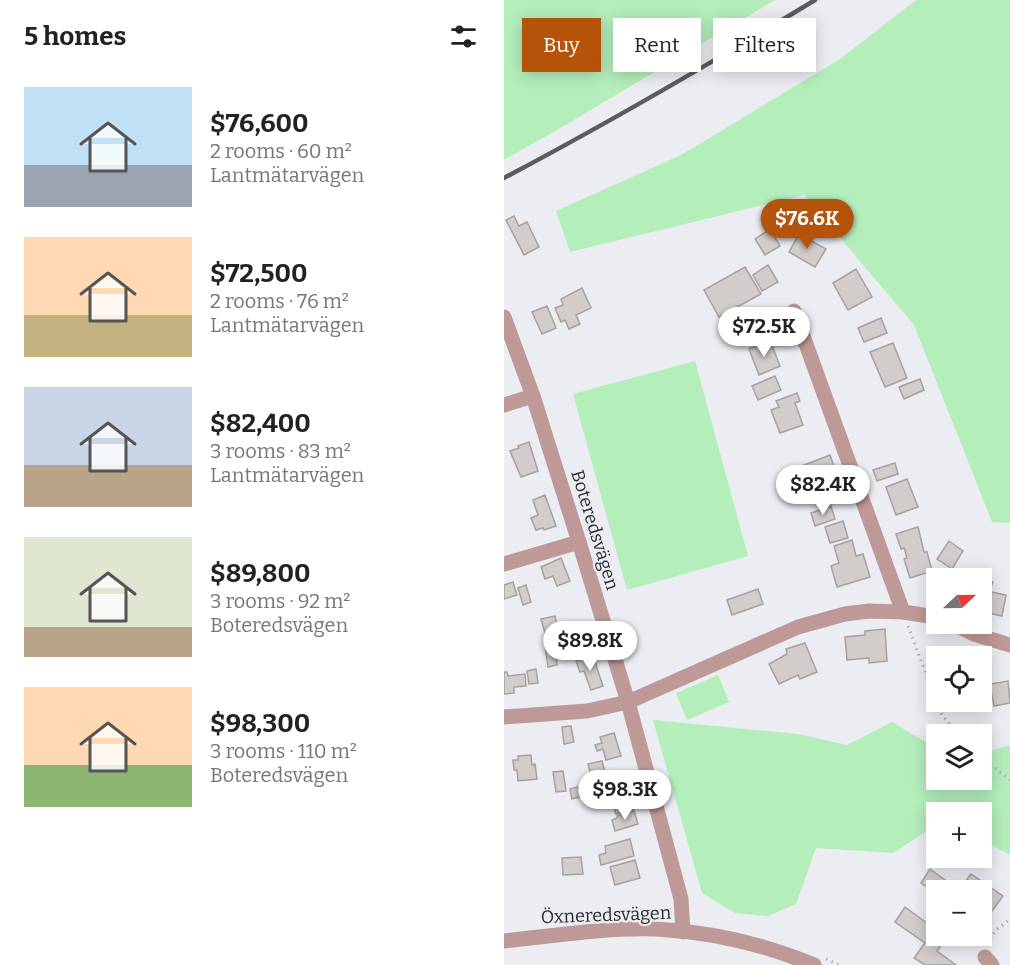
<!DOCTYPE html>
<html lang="en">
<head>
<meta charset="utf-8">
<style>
	:root { --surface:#fff; --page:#f6f6f6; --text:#222; --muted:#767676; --accent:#b45309 }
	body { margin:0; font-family:Bitter,serif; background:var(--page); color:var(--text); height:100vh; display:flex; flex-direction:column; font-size:22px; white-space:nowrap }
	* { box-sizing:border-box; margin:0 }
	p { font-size:20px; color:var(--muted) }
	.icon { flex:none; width:33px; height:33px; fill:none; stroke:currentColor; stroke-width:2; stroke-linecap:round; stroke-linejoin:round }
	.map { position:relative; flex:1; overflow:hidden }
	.sheet { display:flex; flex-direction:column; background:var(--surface); width:504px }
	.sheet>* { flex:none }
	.guide { position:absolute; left:18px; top:18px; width:398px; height:54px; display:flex; gap:12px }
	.needle { width:39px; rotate:68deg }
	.controls { position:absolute; left:422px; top:568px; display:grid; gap:12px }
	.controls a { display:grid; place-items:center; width:66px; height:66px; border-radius:0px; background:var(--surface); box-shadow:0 3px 15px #0003; font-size:30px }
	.price { position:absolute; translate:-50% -51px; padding:0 14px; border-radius:21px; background:#fff; color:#222; font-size:20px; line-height:39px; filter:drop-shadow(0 2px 3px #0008) }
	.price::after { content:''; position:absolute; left:50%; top:36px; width:18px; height:14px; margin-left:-9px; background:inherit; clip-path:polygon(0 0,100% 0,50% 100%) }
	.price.active { background:var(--accent); color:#fff }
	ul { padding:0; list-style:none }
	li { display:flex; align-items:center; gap:18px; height:150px; padding:0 24px }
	li span { display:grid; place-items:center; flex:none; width:168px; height:120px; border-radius:0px; color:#555 }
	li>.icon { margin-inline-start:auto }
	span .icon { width:72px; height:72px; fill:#fffc; stroke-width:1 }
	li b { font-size:26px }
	h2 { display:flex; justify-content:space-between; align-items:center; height:72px; padding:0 24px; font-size:26px }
	.chip { padding:0 21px; border-radius:0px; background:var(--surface); box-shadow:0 3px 15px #0003; font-size:21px; line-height:54px }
	.chip.active { background:var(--accent); color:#fff }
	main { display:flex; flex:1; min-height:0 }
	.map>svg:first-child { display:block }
	.green { fill:#b3eebb }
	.building { fill:#d2cdca; stroke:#a7a19f; stroke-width:1.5 }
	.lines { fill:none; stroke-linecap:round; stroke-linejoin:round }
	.path { stroke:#aeafb3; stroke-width:3; stroke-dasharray:1.5 4.5; stroke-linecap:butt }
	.minor { stroke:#bf9997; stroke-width:15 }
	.rail { stroke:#5b5c5f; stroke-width:4.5 }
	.labels { text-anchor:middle; stroke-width:4.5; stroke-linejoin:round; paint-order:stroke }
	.street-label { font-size:18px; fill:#2a2b2d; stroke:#ecedf2 }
</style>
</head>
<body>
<main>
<section class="sheet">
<h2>5 homes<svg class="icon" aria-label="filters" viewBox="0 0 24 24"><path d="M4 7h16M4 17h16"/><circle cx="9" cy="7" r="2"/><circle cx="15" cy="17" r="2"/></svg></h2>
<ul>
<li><span style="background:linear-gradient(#bfe0f5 65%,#9aa5b1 0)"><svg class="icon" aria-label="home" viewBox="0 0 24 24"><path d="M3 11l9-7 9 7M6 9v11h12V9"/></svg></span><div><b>$76,600</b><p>2 rooms · 60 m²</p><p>Lantmätarvägen</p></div></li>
<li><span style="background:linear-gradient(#ffd9b3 65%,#c2b280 0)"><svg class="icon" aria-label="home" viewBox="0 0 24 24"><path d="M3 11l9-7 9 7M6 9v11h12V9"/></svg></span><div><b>$72,500</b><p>2 rooms · 76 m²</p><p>Lantmätarvägen</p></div></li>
<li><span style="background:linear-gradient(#c9d6e8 65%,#b9a48a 0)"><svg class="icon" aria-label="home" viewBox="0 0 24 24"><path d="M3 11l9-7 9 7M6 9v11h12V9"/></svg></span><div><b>$82,400</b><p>3 rooms · 83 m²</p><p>Lantmätarvägen</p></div></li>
<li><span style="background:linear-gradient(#dfe7d0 75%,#b9a48a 0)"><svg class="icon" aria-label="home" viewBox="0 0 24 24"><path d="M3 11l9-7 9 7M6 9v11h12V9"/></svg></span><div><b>$89,800</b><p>3 rooms · 92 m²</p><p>Boteredsvägen</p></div></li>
<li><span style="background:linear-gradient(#ffd9b3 65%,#8fb573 0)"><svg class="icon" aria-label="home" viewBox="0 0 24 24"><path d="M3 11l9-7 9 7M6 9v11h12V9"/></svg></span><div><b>$98,300</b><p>3 rooms · 110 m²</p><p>Boteredsvägen</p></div></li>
</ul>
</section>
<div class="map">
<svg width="506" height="965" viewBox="0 0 506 965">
	<rect width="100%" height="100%" fill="#ecedf2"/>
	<g class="green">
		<polygon points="0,0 271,0 65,123 0,160"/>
		<polygon points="412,0 506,0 506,523 488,522 410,325 300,195 66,252 52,211 177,155 336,59"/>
		<polygon points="191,361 244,556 123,590 69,394"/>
		<polygon points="214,675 225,702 183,720 172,693"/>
		<polygon points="149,720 294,734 343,745 388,722 432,748 432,780 477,780 477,754 506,745 506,855 477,839 477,813 432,813 432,825 389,853 312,848 292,904 264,916 231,913 198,893"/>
	</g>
	<g class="building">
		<polygon points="10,216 15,226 23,222 35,247 20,255 2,220"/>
		<polygon points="266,229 276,246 261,255 251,239"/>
		<polygon points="295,234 322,249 311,267 285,252"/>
		<polygon points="264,265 274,282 258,291 249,275"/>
		<polygon points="241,267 257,294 215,317 200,290"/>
		<polygon points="352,269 368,297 344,310 329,283"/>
		<polygon points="78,288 87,308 72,315 76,324 65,329 61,320 57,322 51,308 59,305 57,299"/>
		<polygon points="43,306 52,328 38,334 28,312"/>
		<polygon points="377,318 383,333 360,342 354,328"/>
		<polygon points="266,340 276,366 255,375 245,349"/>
		<polygon points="389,343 403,378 381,387 366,352"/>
		<polygon points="271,376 277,390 254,400 248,386"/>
		<polygon points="416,379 420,390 400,399 395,387"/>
		<polygon points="293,393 296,401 291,403 299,425 276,433 267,410 275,407 272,401"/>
		<polygon points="25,442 34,471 17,477 6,451 15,448 14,446"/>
		<polygon points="326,455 332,472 325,475 329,486 335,484 341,499 315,507 311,494 316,492 311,479 306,481 300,465"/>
		<polygon points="391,463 394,474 373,481 369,470"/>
		<polygon points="403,479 414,507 392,515 382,487"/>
		<polygon points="41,495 52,526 40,530 39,528 32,530 27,518 34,515 29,500"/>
		<polygon points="327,506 331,519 311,526 307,513"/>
		<polygon points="339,521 344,538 326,543 321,527"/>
		<polygon points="414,527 420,552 423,552 428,571 406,578 400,559 403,558 400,548 397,549 392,534"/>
		<polygon points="348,540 352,556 359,554 366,577 333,587 327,566 335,563 330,546"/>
		<polygon points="445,541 459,551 448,569 433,559"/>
		<polygon points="57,558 66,581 53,586 49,576 41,579 37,567"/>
		<polygon points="472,575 489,582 477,613 477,579 470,579"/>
		<polygon points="9,582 13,595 0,599 0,585"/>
		<polygon points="22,585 27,602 19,605 14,588"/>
		<polygon points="254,589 259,604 228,615 223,600"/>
		<polygon points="488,592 502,595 498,616 484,613"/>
		<polygon points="51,616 54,630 41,633 37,619"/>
		<polygon points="381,629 383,661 365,663 365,658 343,660 341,637 361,635 361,631"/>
		<polygon points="54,637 56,653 52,653 53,665 44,667 40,639"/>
		<polygon points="301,643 313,672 296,679 294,675 275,684 265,664 283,654 282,649"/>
		<polygon points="89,656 99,686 87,690 80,671 76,672 72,661"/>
		<polygon points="477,658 483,659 480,695 477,695"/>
		<polygon points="32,669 34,683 25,684 23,671"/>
		<polygon points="0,672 3,672 4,676 21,674 22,686 10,687 10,693 0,694"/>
		<polygon points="504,681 506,703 490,706 486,684"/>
		<polygon points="67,726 70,742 60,744 58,727"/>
		<polygon points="110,733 117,756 102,760 99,749 93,751 91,745 98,743 96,737"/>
		<polygon points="27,755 28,765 31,764 33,779 14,781 13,770 10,770 9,760 14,760 14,756"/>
		<polygon points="98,761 101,772 87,775 84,764"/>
		<polygon points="59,771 62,791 52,792 49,772"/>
		<polygon points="121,780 130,809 112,814 107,798 102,800 98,786"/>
		<polygon points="92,782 95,792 68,799 66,789"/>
		<polygon points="130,811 134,824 111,831 108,820 113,818 113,816"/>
		<polygon points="126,839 130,856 97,865 95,855 102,853 101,846"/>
		<polygon points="77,857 79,874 59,875 58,858"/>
		<polygon points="131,860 136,878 111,885 106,867"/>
		<polygon points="426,869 455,890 467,874 499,896 488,911 477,903 477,891 432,891 432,893 417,883"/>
		<polygon points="401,907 427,926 432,919 432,936 444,936 433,951 452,965 421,965 410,958 421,943 391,922"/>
	</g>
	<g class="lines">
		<g class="path">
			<polyline points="404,626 432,700"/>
			<polyline points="433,702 438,715 455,735"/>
			<polyline points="477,757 506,780"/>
			<polyline points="483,944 492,930 506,919"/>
			<polyline points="322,959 335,965"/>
		</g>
		<g class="minor">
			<polyline points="290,311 399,612"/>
			<polyline points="0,317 29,396 75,542 124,702 177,899 179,932"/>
			<polyline points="0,405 29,396"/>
			<polyline points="0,564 75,542"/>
			<polyline points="450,624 470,634 506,645"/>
			<polyline points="0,717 83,711 124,702 294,627 341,614 365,611 399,612 432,617"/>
			<path d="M0,941C48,936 104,927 152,929C206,932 260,944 310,965"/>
			<polyline points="481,957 488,965"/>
		</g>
		<path class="rail" d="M0,178C106,122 209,62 311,0"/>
	</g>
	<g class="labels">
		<g class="street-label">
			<text transform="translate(91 530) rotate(73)" y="6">Boteredsvägen</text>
			<text transform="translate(102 915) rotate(-2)" y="6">Öxneredsvägen</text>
		</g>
	</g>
</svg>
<div class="controls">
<a><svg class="needle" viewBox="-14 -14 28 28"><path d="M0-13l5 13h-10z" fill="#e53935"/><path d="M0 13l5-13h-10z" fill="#767676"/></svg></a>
<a><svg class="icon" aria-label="locate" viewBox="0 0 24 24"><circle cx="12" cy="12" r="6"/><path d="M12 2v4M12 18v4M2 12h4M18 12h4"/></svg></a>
<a><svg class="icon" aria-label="layers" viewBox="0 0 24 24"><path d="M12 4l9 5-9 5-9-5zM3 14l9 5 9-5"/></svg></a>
<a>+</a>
<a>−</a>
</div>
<b class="price active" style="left:303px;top:250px">$76.6K</b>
<b class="price" style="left:260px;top:358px">$72.5K</b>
<b class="price" style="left:319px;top:516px">$82.4K</b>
<b class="price" style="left:86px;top:672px">$89.8K</b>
<b class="price" style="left:121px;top:821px">$98.3K</b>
<div class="guide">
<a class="chip active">Buy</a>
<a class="chip">Rent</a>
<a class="chip">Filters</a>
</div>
</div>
</main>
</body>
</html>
